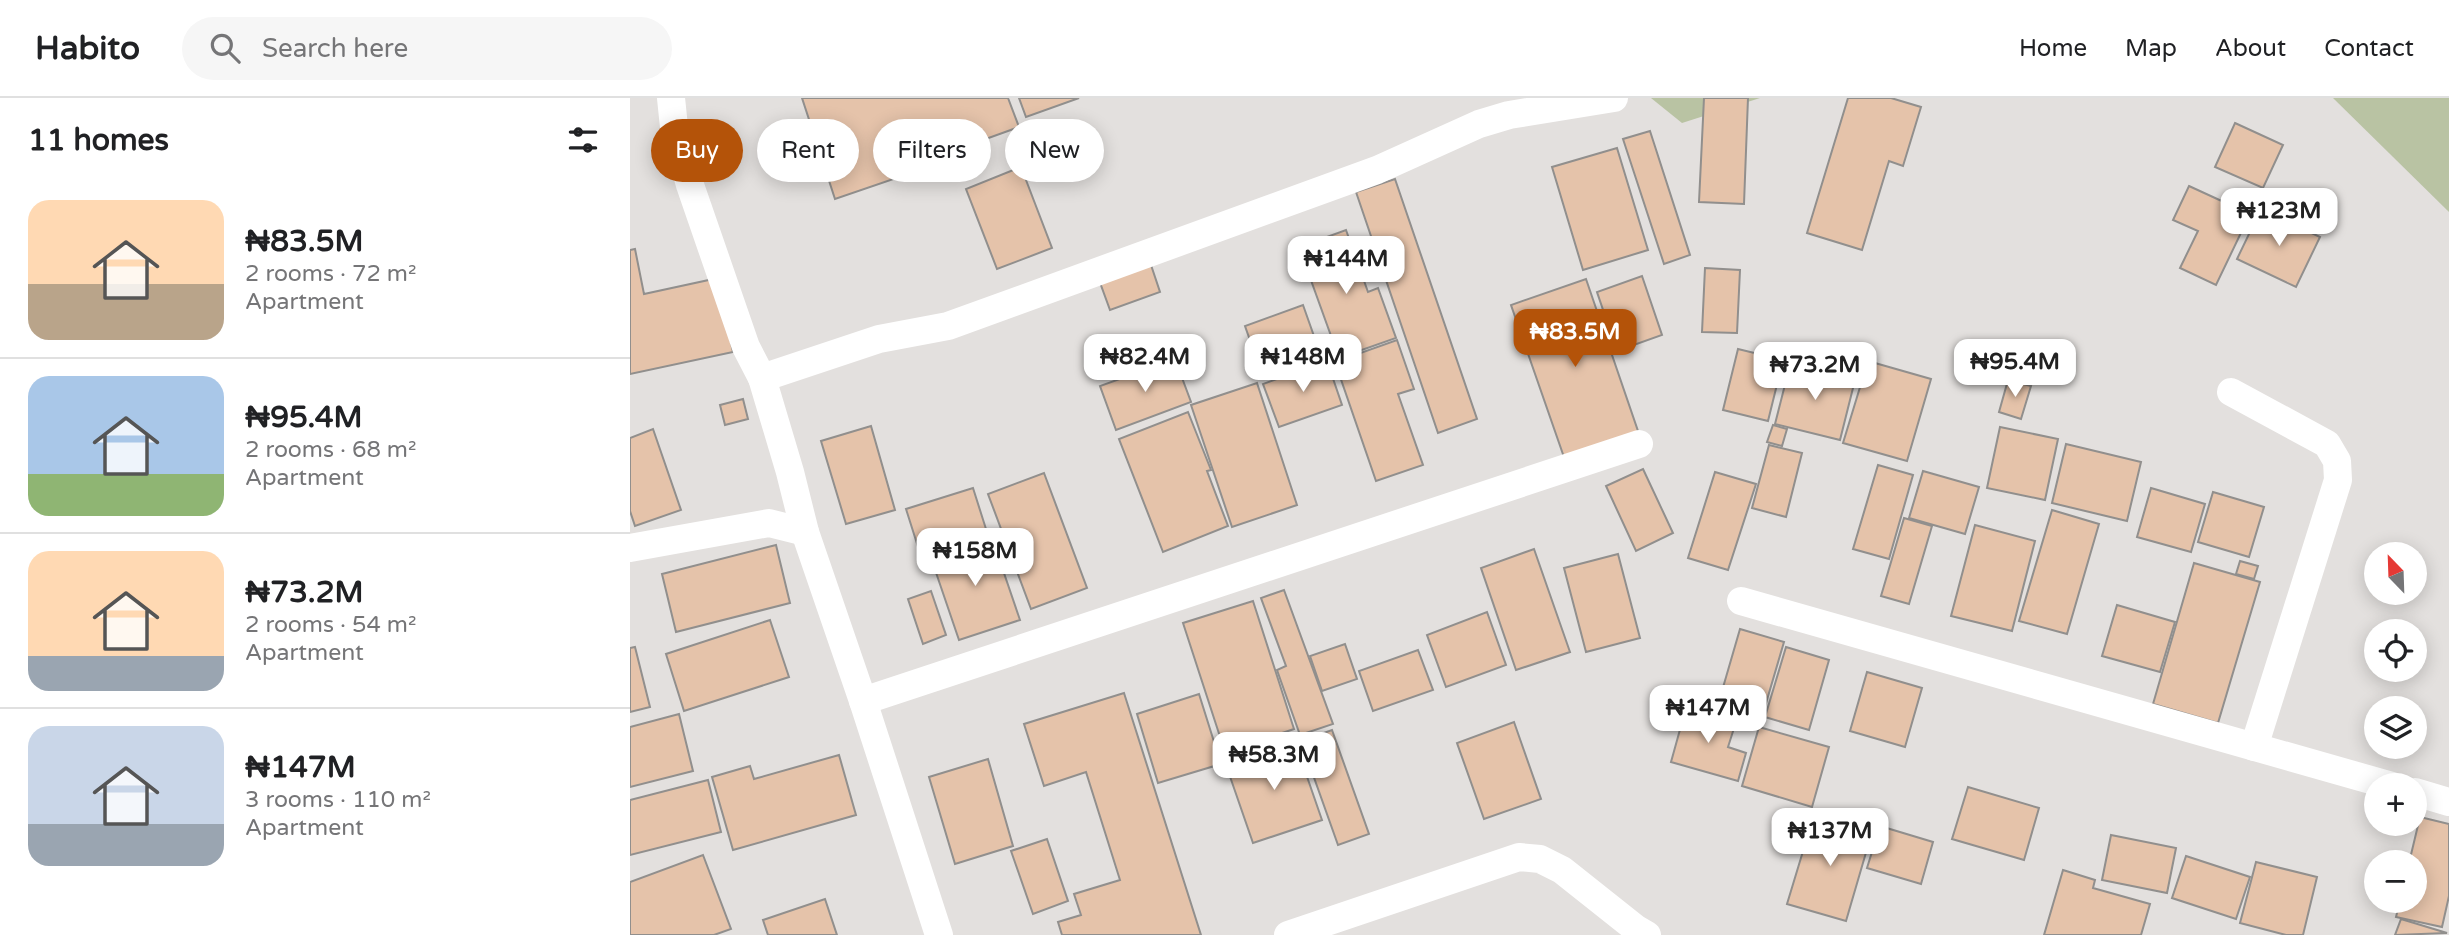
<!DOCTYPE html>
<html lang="en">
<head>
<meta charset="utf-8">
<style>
	:root { --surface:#fff; --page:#f6f6f6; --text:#202124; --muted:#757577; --line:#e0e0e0; --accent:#b45309 }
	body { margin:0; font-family:"Varela Round",sans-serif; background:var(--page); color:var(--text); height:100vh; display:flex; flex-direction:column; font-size:26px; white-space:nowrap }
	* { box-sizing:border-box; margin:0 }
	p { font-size:23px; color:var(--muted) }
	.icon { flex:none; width:38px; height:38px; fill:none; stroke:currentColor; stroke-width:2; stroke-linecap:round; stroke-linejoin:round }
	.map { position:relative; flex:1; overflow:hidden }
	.side { display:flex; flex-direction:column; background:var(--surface); width:630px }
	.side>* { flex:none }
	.top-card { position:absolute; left:21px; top:21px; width:665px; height:63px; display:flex; gap:14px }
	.needle { width:46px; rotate:337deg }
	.buttons { position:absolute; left:1734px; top:444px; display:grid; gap:14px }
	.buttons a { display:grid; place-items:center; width:63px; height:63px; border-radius:50%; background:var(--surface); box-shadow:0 4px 18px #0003; font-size:35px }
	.price { position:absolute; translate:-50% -60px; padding:0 16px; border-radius:14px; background:#fff; color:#222; font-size:23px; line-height:46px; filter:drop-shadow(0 2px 4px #0008) }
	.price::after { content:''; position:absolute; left:50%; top:42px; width:21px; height:16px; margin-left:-10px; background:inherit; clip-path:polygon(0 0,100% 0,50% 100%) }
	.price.selected { background:var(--accent); color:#fff }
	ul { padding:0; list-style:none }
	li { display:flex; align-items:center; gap:21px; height:175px; padding:0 28px }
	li+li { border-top:2px solid var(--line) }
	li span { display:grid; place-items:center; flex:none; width:196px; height:140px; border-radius:21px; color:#555 }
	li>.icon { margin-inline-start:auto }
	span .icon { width:84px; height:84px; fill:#fffc; stroke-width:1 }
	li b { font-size:30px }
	h2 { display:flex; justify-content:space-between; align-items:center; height:84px; padding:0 28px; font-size:30px }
	.tag { padding:0 24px; border-radius:32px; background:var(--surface); box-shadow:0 4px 18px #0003; font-size:24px; line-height:63px }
	.tag.selected { background:var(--accent); color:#fff }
	header { display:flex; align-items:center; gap:42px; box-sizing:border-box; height:98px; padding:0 35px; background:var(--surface); border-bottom:2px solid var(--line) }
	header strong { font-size:33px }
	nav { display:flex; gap:38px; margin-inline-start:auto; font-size:24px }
	.search { width:490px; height:63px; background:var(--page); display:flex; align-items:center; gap:18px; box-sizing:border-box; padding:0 24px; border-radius:38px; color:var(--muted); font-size:26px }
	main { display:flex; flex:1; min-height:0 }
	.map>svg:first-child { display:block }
	.green { fill:#b9c3a3 }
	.building { fill:#e5c3aa; stroke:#918f8d; stroke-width:2 }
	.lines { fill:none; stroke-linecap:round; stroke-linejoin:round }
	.street { stroke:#fff; stroke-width:28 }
</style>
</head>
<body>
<header>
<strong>Habito</strong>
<div class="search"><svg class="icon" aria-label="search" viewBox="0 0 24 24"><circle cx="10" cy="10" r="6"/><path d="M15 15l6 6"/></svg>Search here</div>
<nav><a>Home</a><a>Map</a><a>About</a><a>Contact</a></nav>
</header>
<main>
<section class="side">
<h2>11 homes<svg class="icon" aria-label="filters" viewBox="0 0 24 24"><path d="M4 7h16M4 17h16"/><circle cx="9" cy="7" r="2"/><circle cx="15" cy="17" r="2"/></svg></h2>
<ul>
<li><span style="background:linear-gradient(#ffd9b3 60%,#b9a48a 0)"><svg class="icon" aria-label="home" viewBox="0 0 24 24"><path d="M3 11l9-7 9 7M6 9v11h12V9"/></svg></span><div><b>₦83.5M</b><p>2 rooms · 72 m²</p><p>Apartment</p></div></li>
<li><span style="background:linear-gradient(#a9c7e8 70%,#8fb573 0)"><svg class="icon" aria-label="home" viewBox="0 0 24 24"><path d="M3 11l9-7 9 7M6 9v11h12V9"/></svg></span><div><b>₦95.4M</b><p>2 rooms · 68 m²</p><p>Apartment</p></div></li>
<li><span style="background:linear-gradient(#ffd9b3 75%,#9aa5b1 0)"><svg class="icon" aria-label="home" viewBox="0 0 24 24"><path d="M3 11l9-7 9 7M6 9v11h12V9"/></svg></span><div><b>₦73.2M</b><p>2 rooms · 54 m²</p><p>Apartment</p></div></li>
<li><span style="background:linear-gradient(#c9d6e8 70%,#9aa5b1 0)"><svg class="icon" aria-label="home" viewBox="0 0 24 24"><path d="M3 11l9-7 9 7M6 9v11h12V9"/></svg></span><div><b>₦147M</b><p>3 rooms · 110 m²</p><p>Apartment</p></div></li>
</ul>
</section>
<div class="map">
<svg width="1819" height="837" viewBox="0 0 1819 837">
	<rect width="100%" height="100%" fill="#e3e0de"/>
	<g class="green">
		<polygon points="1021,0 1130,0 1052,25"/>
		<polygon points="1703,0 1819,0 1819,114"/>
	</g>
	<g class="building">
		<polygon points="172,0 378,0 389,29 325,52 328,59 205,101"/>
		<polygon points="389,0 449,0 396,19"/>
		<polygon points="1074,0 1118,0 1114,106 1069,104"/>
		<polygon points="1218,0 1261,0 1291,9 1273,68 1259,63 1232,152 1177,135"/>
		<polygon points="1605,25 1653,47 1633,90 1585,69"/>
		<polygon points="1020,33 1060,157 1034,166 993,41"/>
		<polygon points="987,50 1018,152 953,172 922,69"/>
		<polygon points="391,69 422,150 367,171 336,91"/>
		<polygon points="765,81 847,321 808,335 726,94"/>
		<polygon points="1559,88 1620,116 1586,187 1550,170 1568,133 1543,122"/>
		<polygon points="1631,111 1690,139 1666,189 1607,161"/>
		<polygon points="716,132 738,194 748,190 766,240 709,260 669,149"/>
		<polygon points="5,151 14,196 88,180 103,254 0,276 0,152"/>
		<polygon points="519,161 530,194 480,212 468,179"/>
		<polygon points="1075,170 1110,172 1107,235 1072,234"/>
		<polygon points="1012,178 1032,237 987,253 967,194"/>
		<polygon points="956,181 1009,336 935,362 881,207"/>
		<polygon points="673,207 691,258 633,279 615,228"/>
		<polygon points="767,242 784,291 768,296 793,367 746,383 705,264"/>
		<polygon points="1108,251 1153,262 1138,323 1093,312"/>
		<polygon points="545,261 561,304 486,332 470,288"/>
		<polygon points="697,263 712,307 649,329 633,286"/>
		<polygon points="1238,263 1301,281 1277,363 1213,345"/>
		<polygon points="1160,267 1225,282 1210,342 1145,326"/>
		<polygon points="1378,282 1401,288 1391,321 1369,314"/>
		<polygon points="627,285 667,407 602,429 561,307"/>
		<polygon points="113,301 118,321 95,327 90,307"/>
		<polygon points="558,314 581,372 577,373 598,428 533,454 489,341"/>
		<polygon points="1143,327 1157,331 1152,348 1137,344"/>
		<polygon points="241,328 265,412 216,426 191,343"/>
		<polygon points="1370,329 1428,341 1415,402 1357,390"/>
		<polygon points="23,331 51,412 5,428 0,413 0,340"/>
		<polygon points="1436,346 1511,364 1497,423 1422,405"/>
		<polygon points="1139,347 1172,355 1156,419 1122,410"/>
		<polygon points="1248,367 1283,377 1259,461 1223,451"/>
		<polygon points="1013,371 1043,435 1006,453 976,388"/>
		<polygon points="1293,373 1349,389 1335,436 1279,420"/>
		<polygon points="1085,374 1126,386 1098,472 1058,460"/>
		<polygon points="414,375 457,490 401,511 358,396"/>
		<polygon points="343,390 356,431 289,452 276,411"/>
		<polygon points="1521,390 1575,406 1561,454 1507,439"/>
		<polygon points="1583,394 1634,409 1619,459 1568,444"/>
		<polygon points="1422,412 1469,426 1437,536 1389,523"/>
		<polygon points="1274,420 1302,428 1279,506 1251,498"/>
		<polygon points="1345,427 1405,443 1382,533 1321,518"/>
		<polygon points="361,437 390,522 329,542 300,457"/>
		<polygon points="146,447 160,505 46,534 32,476"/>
		<polygon points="904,451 940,554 886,572 851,470"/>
		<polygon points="988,456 1010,540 956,554 934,470"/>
		<polygon points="1610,463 1628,468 1624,481 1606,476"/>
		<polygon points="1564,465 1630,484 1588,625 1523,606"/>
		<polygon points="654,492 703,626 670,637 647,572 656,568 631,500"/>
		<polygon points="301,493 316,537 293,546 278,501"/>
		<polygon points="623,503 664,631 595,654 553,525"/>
		<polygon points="1487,507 1545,524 1530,574 1472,558"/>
		<polygon points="857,514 876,567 816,589 797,537"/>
		<polygon points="140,522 159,579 54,613 36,556"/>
		<polygon points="1110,531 1154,544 1134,612 1132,611 1126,629 1085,617"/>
		<polygon points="715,546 727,581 692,593 680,558"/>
		<polygon points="5,549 20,609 0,614 0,550"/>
		<polygon points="1156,549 1199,562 1179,632 1135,619"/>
		<polygon points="788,552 803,592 743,613 729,573"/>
		<polygon points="1237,574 1292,590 1275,649 1220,633"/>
		<polygon points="494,595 571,837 432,837 428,824 451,817 444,796 490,782 456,674 414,688 394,626"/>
		<polygon points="569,596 591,666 528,685 507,616"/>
		<polygon points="1056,610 1106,624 1098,649 1116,655 1108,683 1041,664"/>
		<polygon points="49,616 63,673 0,689 0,629"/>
		<polygon points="884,624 911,701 854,721 827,645"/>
		<polygon points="1129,629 1199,649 1182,709 1112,688"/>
		<polygon points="702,632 739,736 708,747 671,643"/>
		<polygon points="665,644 692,722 623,745 596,667"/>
		<polygon points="209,657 226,717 103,752 82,679 120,668 124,681"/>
		<polygon points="358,661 383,748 325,766 299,679"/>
		<polygon points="78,682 91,734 0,757 0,702"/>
		<polygon points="1338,689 1409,710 1394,762 1322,741"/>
		<polygon points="1184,717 1242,734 1216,823 1157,806"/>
		<polygon points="1790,719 1819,726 1819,798 1812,829 1766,819 1770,803 1785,803 1785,765 1779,765"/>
		<polygon points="1250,728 1303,744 1291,786 1237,770"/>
		<polygon points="1481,737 1546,750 1537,795 1472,782"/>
		<polygon points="417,741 438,803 403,816 381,753"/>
		<polygon points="73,757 101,831 84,837 0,837 0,784"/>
		<polygon points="1556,758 1620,779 1606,821 1542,800"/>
		<polygon points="1626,764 1687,779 1673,837 1656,837 1610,825"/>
		<polygon points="1433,772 1465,782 1463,790 1520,806 1511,837 1414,837"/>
		<polygon points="195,801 207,837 138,837 133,822"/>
		<polygon points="1771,821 1817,835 1765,837"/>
	</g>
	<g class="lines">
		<g class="street">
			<polyline points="41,0 44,29 60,87 116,249 132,280 160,374 175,434 233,603 309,837"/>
			<polyline points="132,280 249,241 318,228 747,72 849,26 879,17 984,0"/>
			<polyline points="1601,294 1697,346 1707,363 1708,382 1624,649"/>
			<polyline points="0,450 139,425 175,434"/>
			<polyline points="1111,503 1762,688"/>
			<polyline points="233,603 1009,346"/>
			<polyline points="1785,694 1819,704"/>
			<polyline points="658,837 889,759 910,761 932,772 1005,830 1017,837"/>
		</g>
	</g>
</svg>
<div class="buttons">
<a><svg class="needle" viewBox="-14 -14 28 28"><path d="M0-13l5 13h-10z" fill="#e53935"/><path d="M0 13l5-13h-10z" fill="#757577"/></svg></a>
<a><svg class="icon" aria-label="locate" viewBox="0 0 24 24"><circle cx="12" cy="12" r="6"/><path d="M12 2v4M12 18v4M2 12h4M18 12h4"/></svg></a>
<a><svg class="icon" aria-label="layers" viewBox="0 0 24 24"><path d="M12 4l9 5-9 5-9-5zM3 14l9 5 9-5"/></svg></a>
<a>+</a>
<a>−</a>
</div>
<b class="price" style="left:1649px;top:150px">₦123M</b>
<b class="price" style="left:716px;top:198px">₦144M</b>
<b class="price selected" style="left:945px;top:271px">₦83.5M</b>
<b class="price" style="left:515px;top:296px">₦82.4M</b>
<b class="price" style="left:673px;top:296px">₦148M</b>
<b class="price" style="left:1385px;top:301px">₦95.4M</b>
<b class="price" style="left:1185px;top:304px">₦73.2M</b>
<b class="price" style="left:345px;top:490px">₦158M</b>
<b class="price" style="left:1078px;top:647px">₦147M</b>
<b class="price" style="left:644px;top:694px">₦58.3M</b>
<b class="price" style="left:1200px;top:770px">₦137M</b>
<div class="top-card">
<a class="tag selected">Buy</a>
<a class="tag">Rent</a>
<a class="tag">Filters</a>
<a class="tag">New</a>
</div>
</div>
</main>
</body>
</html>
